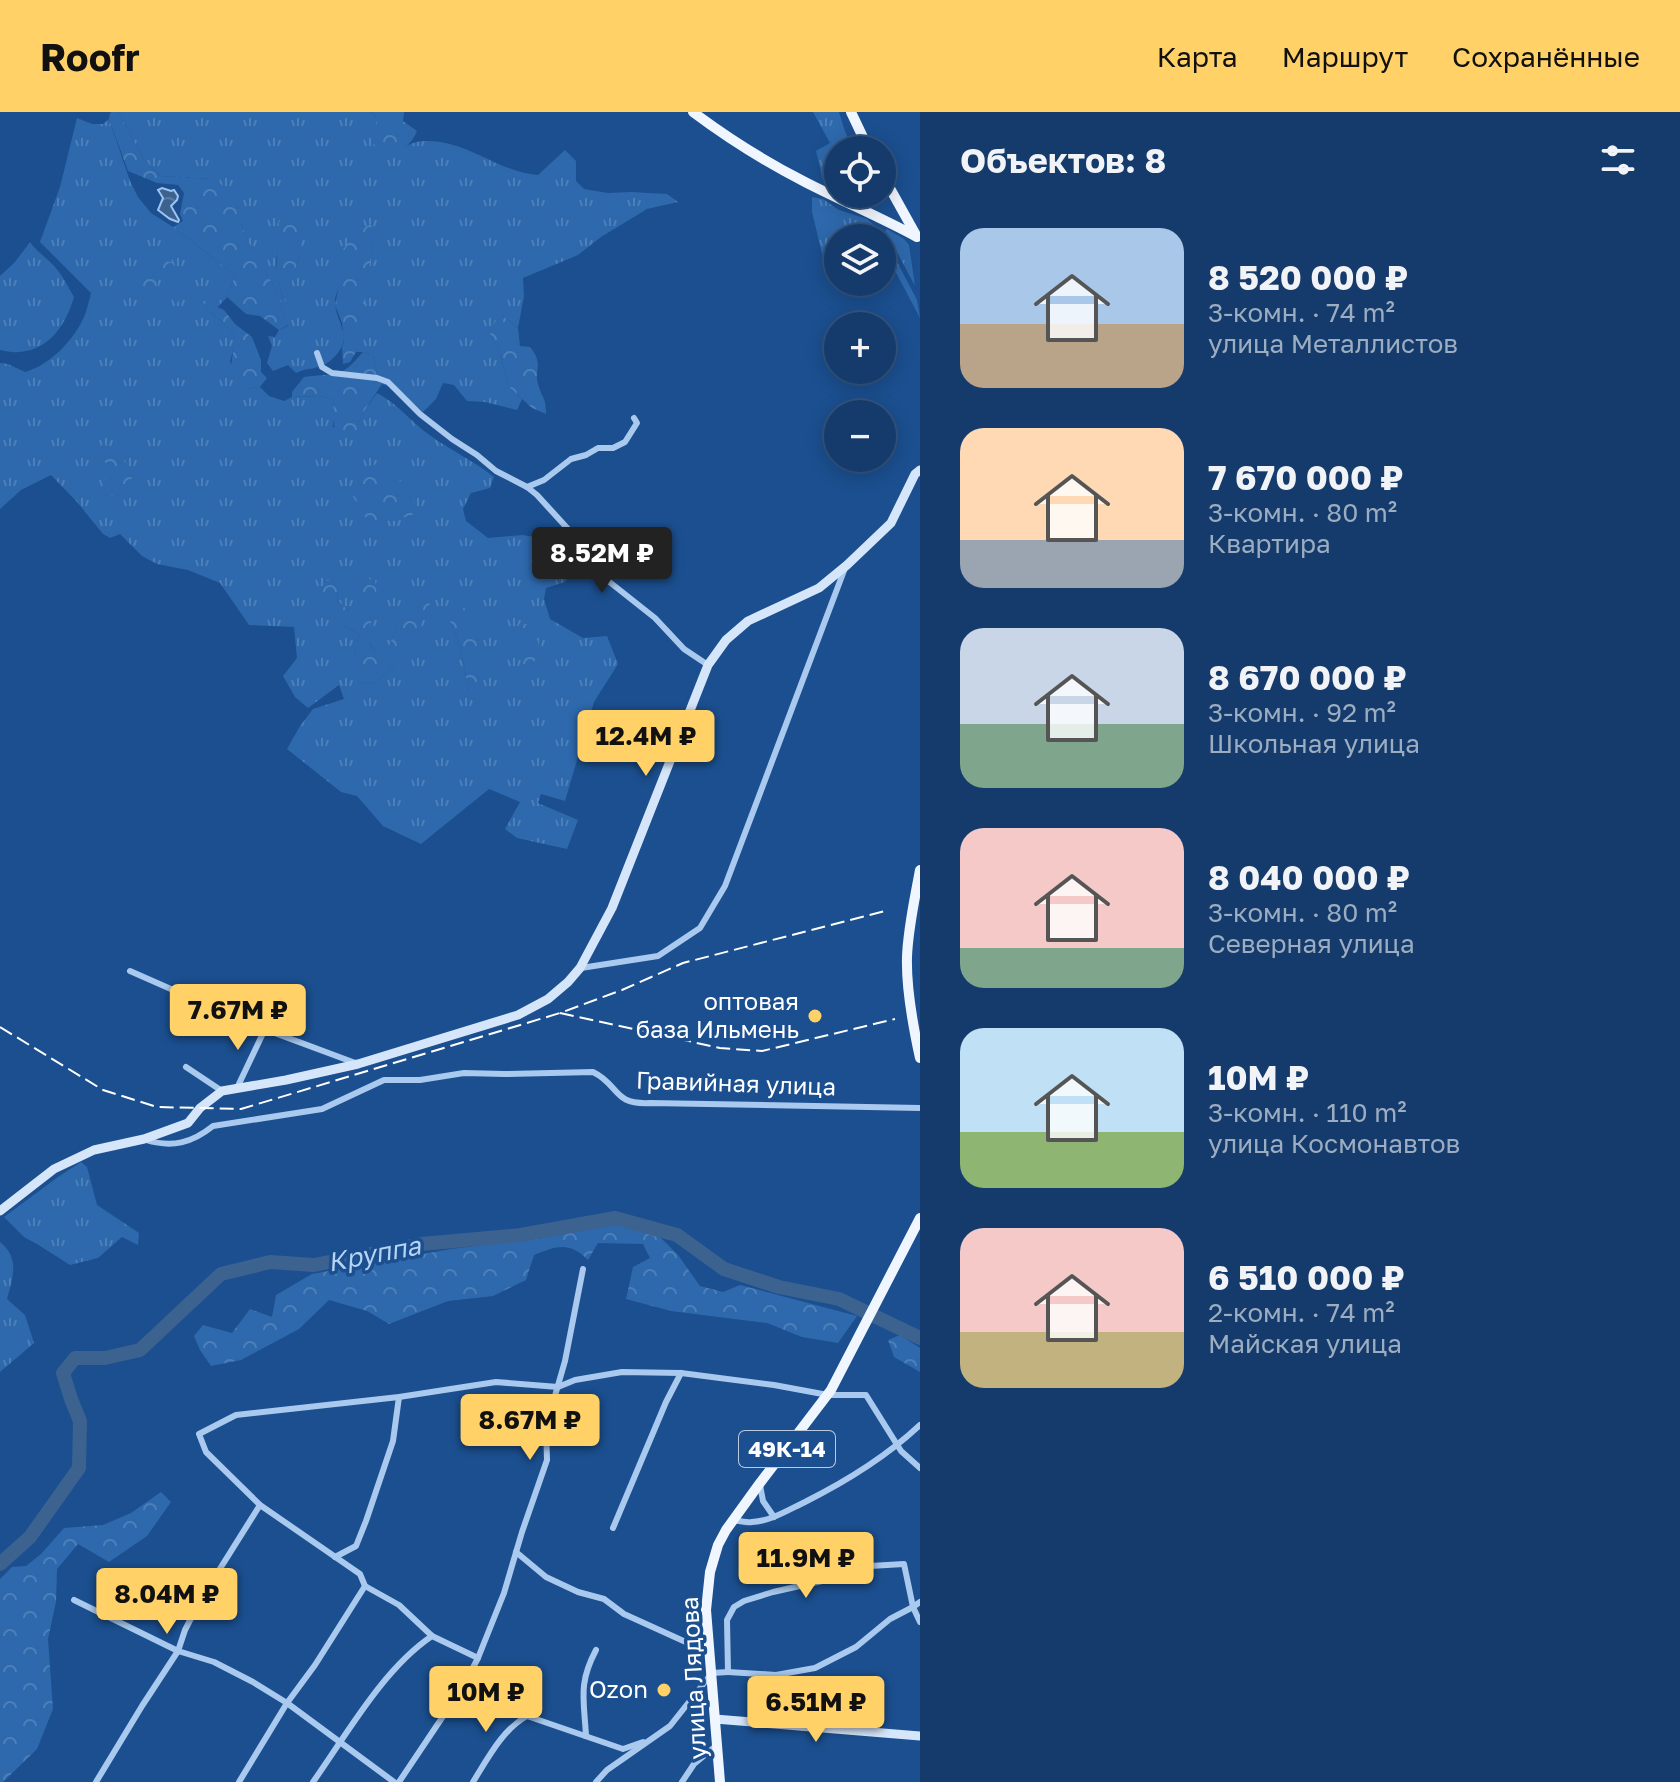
<!DOCTYPE html>
<html lang="ru">
<head>
<meta charset="utf-8">
<style>
	:root { --surface:#143b6b; --page:#214673; --text:#f1f3f6; --muted:#9dadc1; --line:#33557e; --accent:#ffd166 }
	body { margin:0; font-family:"Golos Text",sans-serif; background:var(--page); color:var(--text); height:100vh; display:flex; flex-direction:column; font-size:30px; white-space:nowrap }
	* { box-sizing:border-box; margin:0 }
	p { font-size:26px; color:var(--muted) }
	.icon { flex:none; width:44px; height:44px; fill:none; stroke:currentColor; stroke-width:2; stroke-linecap:round; stroke-linejoin:round }
	.map { position:relative; flex:1; overflow:hidden }
	.details { display:flex; flex-direction:column; background:var(--surface); width:760px }
	.details>* { flex:none }
	.fabs { position:absolute; left:824px; top:24px; display:grid; gap:16px }
	.fabs a { display:grid; place-items:center; width:72px; height:72px; border-radius:50%; background:var(--surface); box-shadow:0 4px 20px #0003,0 0 0 2px var(--line); font-size:40px }
	.price { position:absolute; translate:-50% -68px; padding:0 18px; border-radius:8px; background:var(--accent); color:#111; font-size:26px; line-height:52px; filter:drop-shadow(0 2px 4px #0008) }
	.price::after { content:''; position:absolute; left:50%; top:48px; width:24px; height:18px; margin-left:-12px; background:inherit; clip-path:polygon(0 0,100% 0,50% 100%) }
	.price.active { background:#222; color:#fff }
	ul { padding:0; list-style:none }
	li { display:flex; align-items:center; gap:24px; height:200px; padding:0 40px }
	li span { display:grid; place-items:center; flex:none; width:224px; height:160px; border-radius:24px; color:#555 }
	li>.icon { margin-inline-start:auto }
	span .icon { width:96px; height:96px; fill:#fffc; stroke-width:1 }
	li b { font-size:34px }
	h2 { display:flex; justify-content:space-between; align-items:center; height:96px; padding:0 40px; font-size:34px }
	header { display:flex; align-items:center; gap:48px; box-sizing:border-box; height:112px; padding:0 40px; background:var(--accent); color:#111 }
	header strong { font-size:38px }
	nav { display:flex; gap:44px; margin-inline-start:auto; font-size:28px }
	main { display:flex; flex:1; min-height:0 }
	.map>svg:first-child { display:block }
	.grass { fill:url(#grass-tufts); fill-rule:evenodd }
	.forest { fill:url(#forest-crowns) }
	.water { fill:url(#water-waves); stroke:#9cc4f0; stroke-width:2 }
	.lines { fill:none; stroke-linecap:round; stroke-linejoin:round }
	.river { stroke:#3c6290; stroke-width:14 }
	.street { stroke:#a9c9ee; stroke-width:6 }
	.secondary { stroke:#d6e6fa; stroke-width:9 }
	.primary { stroke:#f0f6ff; stroke-width:10 }
	.rail { stroke:#fff; stroke-width:2; stroke-dasharray:14 6; stroke-linecap:butt }
	.poi-dot { fill:#ffd166; stroke:#1b4f8f; stroke-width:3 }
	.labels { text-anchor:middle; stroke-width:7; stroke-linejoin:round; paint-order:stroke }
	.shield { fill:#1b4f8f; stroke:#bbcadd; stroke-width:2 }
	.shield-label { font-size:22px; font-weight:bold; fill:#fff }
	.poi-label { font-size:24px; fill:#fff; stroke:#1b4f8f; text-anchor:end }
	.street-label { font-size:24px; fill:#fff; stroke:#1b4f8f }
	.water-label { font-size:26px; font-style:italic; fill:#b5d3f5; stroke:#1b4f8f }
</style>
</head>
<body>
<header>
<strong>Roofr</strong>
<nav><a>Карта</a><a>Маршрут</a><a>Сохранённые</a></nav>
</header>
<main>
<div class="map">
<svg width="920" height="1670" viewBox="0 0 920 1670">
	<defs>
		<pattern id="grass-tufts" width="24" height="20" patternUnits="userSpaceOnUse" patternTransform="scale(2)"><rect width="24" height="20" fill="#2e69ad"/><path d="M3 7l-1-3M5 7V3M7 7l1-3M15 17l-1-3M17 17v-4M19 17l1-3" fill="none" stroke="#4d80b9"/></pattern>
		<pattern id="forest-crowns" width="20" height="18" patternUnits="userSpaceOnUse" patternTransform="scale(2)"><rect width="20" height="18" fill="#2e69ad"/><path d="M2 6a3 3 0 1 1 6 0M12 15a3 3 0 1 1 6 0" fill="none" stroke="#4d80b9"/></pattern>
		<pattern id="water-waves" width="16" height="10" patternUnits="userSpaceOnUse" patternTransform="scale(2)"><rect width="16" height="10" fill="#3c6290"/><path d="M0 5q4-4 8 0t8 0" fill="none" stroke="#597aa1"/></pattern>
	</defs>
	<rect width="100%" height="100%" fill="#1b4f8f"/>
	<g class="grass">
		<path d="M118,0H371L378,7L389,40C401,37 412,29 425,29C468,28 497,60 538,63L565,38L576,49V69L584,77L608,81L631,80L667,82L678,90L647,97L601,125L578,143L523,166L524,184L518,216L503,204L489,220L501,245L508,274L522,287L517,298L485,290L467,289L454,273L443,271L436,287L423,300L398,277L382,272L377,262L373,244L363,240H356L373,128L340,142C340,152 341,164 339,174C338,180 334,185 335,192C338,217 356,226 330,249C320,258 307,255 296,261L288,253L273,259L267,251L272,234L268,224L275,225L279,218L288,214L275,176L254,143L241,112L212,67L160,64L143,46ZM278,138L300,143L285,189C279,172 273,156 278,138Z"/>
		<path d="M813,0H839C843,13 847,30 857,38H838V75L823,68L816,39L830,31Z"/>
		<path d="M77,6L92,12H103L109,7L130,69L138,85L151,101L173,115L235,163L227,185L217,196L204,189L207,197L234,220V234L230,250L246,277L260,275L269,284L284,289L292,285L319,284L333,287L335,299L333,315L356,320L361,304L377,281C399,292 411,311 431,324C452,339 474,349 494,365L490,376L471,381L463,397L466,409L488,426L523,423L539,426L564,437L575,456L565,470L546,476L544,487L550,507L583,526L607,524L618,552L594,590L565,689L541,682L538,691L578,708L567,737L517,726L505,717L520,690L489,677L421,732L383,714L357,684L341,680L287,637L300,614L313,597L344,587L339,573L308,596L295,585L283,564L297,546L294,515L249,513L220,471L188,458L157,452L142,444L120,422L110,426L103,422L77,390L51,363L21,378L0,397V251L8,252L25,260C50,253 73,229 84,205C87,198 89,189 91,181L40,130L60,75ZM325,469L338,480L337,488L349,499L375,540L389,535L397,515L399,549L374,572L361,571L355,540L359,522L342,513ZM450,509L481,511L469,580L460,534Z"/>
		<polygon points="812,85 823,87 839,98 867,107 881,119 917,188 920,206 882,134 882,126 838,126 838,156 831,159 826,158 812,100"/>
		<polygon points="887,117 904,127 909,133 915,174 888,123 885,119"/>
		<path d="M30,130C37,140 47,146 55,155C63,164 68,175 74,185C66,212 50,238 19,240C13,241 6,239 0,238V164L15,150Z"/>
		<polygon points="81,1050 87,1055 97,1093 139,1121 138,1133 122,1125 98,1146 70,1153 37,1132 24,1125 4,1105 58,1065"/>
		<path d="M0,1130C20,1146 13,1165 7,1187L25,1203L34,1231L0,1260Z"/>
	</g>
	<g class="forest">
		<polygon points="112,0 118,0 143,46 160,64 212,67 230,78 241,112 254,142 275,176 288,213 279,218 260,204 246,202 227,185 235,163 173,115 183,109 180,102 184,81 178,73 157,71 128,59 109,7 110,1"/>
		<path d="M371,0H404L403,9L417,19C408,40 397,36 379,44L370,22L378,7Z"/>
		<polygon points="293,96 299,101 303,121 300,143 285,190 276,162 279,110 285,99"/>
		<polygon points="370,112 374,118 373,128 361,218 356,240 350,250 343,252 342,235 344,230 342,211 335,193 339,173 340,142 351,126"/>
		<path d="M158,146L173,151L180,182L178,191L162,167H158V193L154,198C142,191 133,174 139,160C139,158 146,150 148,148Z"/>
		<path d="M202,188L224,198L235,212L252,225L261,248V260L267,266L260,275L246,277L231,266C230,250 235,236 234,220L207,197Z"/>
		<path d="M503,204L518,216L520,234L530,235C544,252 534,257 538,272C542,287 546,284 546,302L532,296L508,274L501,245L489,220L498,205Z"/>
		<path d="M363,240L373,244L377,262L382,272L361,304L357,320L349,326L337,325C332,312 335,300 333,287L319,284L292,285V280L304,265C338,260 338,269 363,240Z"/>
		<path d="M103,331C123,348 139,354 128,383C110,386 108,385 101,369L112,363L110,355L97,342Z"/>
		<path d="M379,352C400,367 411,377 417,401L394,409L367,408L351,381L362,355Z"/>
		<polygon points="375,467 377,486 338,480 337,488 349,499 372,500 369,531 375,540 389,534 397,515 419,486 430,492 418,519 399,549 374,572 360,571 355,540 359,522 342,513 316,489 325,469"/>
		<polygon points="456,489 481,511 482,613 469,580 460,534 450,509"/>
		<path d="M519,512H532L539,533L528,575C521,554 516,535 519,512Z"/>
		<path d="M615,1112L657,1122L678,1143L700,1174L723,1180L740,1173L857,1204L838,1231L802,1225L767,1211L671,1199L626,1187L633,1155L650,1146L643,1132L598,1131L588,1148C569,1129 557,1134 534,1143L526,1168L493,1184L448,1189L389,1212L367,1199L329,1188L299,1217L241,1248L211,1254L200,1238L194,1224L203,1213L232,1221L250,1197L272,1205L276,1183L312,1162L451,1137L517,1129Z"/>
		<polygon points="900,1223 920,1236 920,1260 894,1245 888,1228"/>
		<polygon points="161,1380 171,1390 147,1424 109,1450 78,1432 57,1457 56,1490 48,1527 53,1597 37,1637 3,1670 0,1670 0,1467 12,1455 26,1454 41,1442 64,1416 103,1413 131,1401"/>
	</g>
	<polygon class="water" points="162,76 171,79 174,78 178,84 177,88 171,94 179,108 178,110 170,107 158,98 163,86 158,78"/>
	<g class="lines">
		<polyline class="river" points="0,1452 30,1425 79,1356 80,1309 71,1287 63,1261 75,1246 105,1246 140,1238 221,1162 270,1150 314,1153 421,1132 521,1123 615,1106 677,1123 724,1157 779,1175 839,1187 920,1226"/>
		<g class="street">
			<polyline points="317,241 322,255 332,261 377,266 388,270 420,302 452,327 477,343 496,359 527,375 537,383 579,429 607,468 655,506 684,537 708,553"/>
			<polyline points="527,375 544,368 571,347 586,343 598,336 613,336 625,330 637,311 634,306"/>
			<polyline points="581,856 658,844 700,816 725,774 845,456"/>
			<polyline points="130,859 248,911 358,952"/>
			<polyline points="186,955 222,979"/>
			<polyline points="237,976 265,917"/>
			<path d="M146,1028C172,1036 192,1031 213,1014L322,997L384,968H420L464,961L505,962L593,960C620,973 612,993 650,991L920,996"/>
			<polyline points="760,1373 763,1389 774,1405"/>
			<path d="M733,1408C739,1409 746,1411 752,1410C771,1409 788,1398 805,1390C847,1369 886,1345 920,1313"/>
			<polyline points="613,1416 666,1290 681,1261"/>
			<polyline points="516,1440 546,1465 578,1480 604,1487 624,1502 710,1541"/>
			<polyline points="335,1445 356,1434 366,1409 393,1329 399,1285"/>
			<polyline points="74,1488 178,1539 214,1550 253,1570 287,1591 394,1670"/>
			<polyline points="478,1546 432,1524 399,1493 365,1474 360,1462 260,1393 206,1340 199,1322 236,1303 399,1285 496,1270 558,1275 575,1268 622,1260 681,1261 774,1273 828,1283 866,1283 901,1339 920,1356"/>
			<polyline points="728,1560 776,1563 815,1556 856,1535 890,1507 913,1495 920,1510"/>
			<polyline points="464,1573 527,1604 623,1637 643,1630"/>
			<path d="M586,1624C584,1587 578,1572 596,1538"/>
			<polyline points="96,1670 142,1594 178,1539 185,1518 201,1487 260,1393"/>
			<polyline points="239,1670 287,1591 315,1553 365,1474"/>
			<path d="M313,1670C347,1622 383,1557 432,1524"/>
			<polyline points="399,1670 464,1573 478,1546 504,1481 522,1420 547,1348 546,1315 565,1249 583,1157"/>
			<path d="M473,1670C488,1646 502,1618 527,1604"/>
			<polyline points="596,1670 607,1658 670,1614 712,1561 728,1560 727,1508 734,1495 744,1489 773,1480 822,1469 870,1454 904,1452 913,1495 920,1490"/>
			<polyline points="682,1670 694,1652 717,1633"/>
		</g>
		<g class="secondary">
			<polyline points="0,1099 54,1057 94,1038 144,1027 188,1011 200,996 222,979 286,968 358,952 518,903 548,887 568,870 580,856 612,796 708,553 726,528 748,509 819,476 847,453 891,411 915,362 920,358"/>
			<polyline points="715,1607 920,1624"/>
		</g>
		<g class="primary">
			<path d="M693,0C729,27 766,50 805,70C842,89 880,105 917,125"/>
			<polyline points="851,0 869,38"/>
			<polyline points="882,62 916,123"/>
			<path d="M920,758C915,786 908,816 907,845C906,878 913,914 920,946"/>
			<polyline points="720,1670 706,1498 710,1460 718,1433 726,1418 760,1371 831,1278 920,1106"/>
		</g>
		<g class="rail">
			<polyline points="560,901 720,936 762,939 895,907"/>
			<polyline points="0,915 103,978 157,995 241,997 560,901 622,878 683,851 885,799"/>
		</g>
	</g>
	<g class="poi-dot">
		<circle cx="815" cy="904" r="8"/>
		<circle cx="664" cy="1578" r="8"/>
	</g>
	<g class="labels">
		<rect class="shield" x="739" y="1319" width="96" height="36" rx="6"/>
		<g class="shield-label">
			<text x="787" y="1345">49К-14</text>
		</g>
		<g class="poi-label">
			<text x="799" y="898">оптовая<tspan x="799" dy="28">база Ильмень</tspan></text>
			<text x="648" y="1586">Ozon</text>
		</g>
		<g class="street-label">
			<text transform="translate(736 972) rotate(2)" y="8">Гравийная улица</text>
			<text transform="translate(694 1566) rotate(-93)" y="8">улица Лядова</text>
		</g>
		<g class="water-label">
			<text transform="translate(374 1142) rotate(-11)" y="9">Круппа</text>
		</g>
	</g>
</svg>
<div class="fabs">
<a><svg class="icon" aria-label="locate" viewBox="0 0 24 24"><circle cx="12" cy="12" r="6"/><path d="M12 2v4M12 18v4M2 12h4M18 12h4"/></svg></a>
<a><svg class="icon" aria-label="layers" viewBox="0 0 24 24"><path d="M12 4l9 5-9 5-9-5zM3 14l9 5 9-5"/></svg></a>
<a>+</a>
<a>−</a>
</div>
<b class="price active" style="left:602px;top:483px">8.52M ₽</b>
<b class="price" style="left:646px;top:666px">12.4M ₽</b>
<b class="price" style="left:238px;top:940px">7.67M ₽</b>
<b class="price" style="left:530px;top:1350px">8.67M ₽</b>
<b class="price" style="left:806px;top:1488px">11.9M ₽</b>
<b class="price" style="left:167px;top:1524px">8.04M ₽</b>
<b class="price" style="left:486px;top:1622px">10M ₽</b>
<b class="price" style="left:816px;top:1632px">6.51M ₽</b>
</div>
<section class="details">
<h2>Объектов: 8<svg class="icon" aria-label="filters" viewBox="0 0 24 24"><path d="M4 7h16M4 17h16"/><circle cx="9" cy="7" r="2"/><circle cx="15" cy="17" r="2"/></svg></h2>
<ul>
<li><span style="background:linear-gradient(#a9c7e8 60%,#b9a48a 0)"><svg class="icon" aria-label="home" viewBox="0 0 24 24"><path d="M3 11l9-7 9 7M6 9v11h12V9"/></svg></span><div><b>8 520 000 ₽</b><p>3-комн. · 74 m²</p><p>улица Металлистов</p></div></li>
<li><span style="background:linear-gradient(#ffd9b3 70%,#9aa5b1 0)"><svg class="icon" aria-label="home" viewBox="0 0 24 24"><path d="M3 11l9-7 9 7M6 9v11h12V9"/></svg></span><div><b>7 670 000 ₽</b><p>3-комн. · 80 m²</p><p>Квартира</p></div></li>
<li><span style="background:linear-gradient(#c9d6e8 60%,#7fa58c 0)"><svg class="icon" aria-label="home" viewBox="0 0 24 24"><path d="M3 11l9-7 9 7M6 9v11h12V9"/></svg></span><div><b>8 670 000 ₽</b><p>3-комн. · 92 m²</p><p>Школьная улица</p></div></li>
<li><span style="background:linear-gradient(#f6c9c9 75%,#7fa58c 0)"><svg class="icon" aria-label="home" viewBox="0 0 24 24"><path d="M3 11l9-7 9 7M6 9v11h12V9"/></svg></span><div><b>8 040 000 ₽</b><p>3-комн. · 80 m²</p><p>Северная улица</p></div></li>
<li><span style="background:linear-gradient(#bfe0f5 65%,#8fb573 0)"><svg class="icon" aria-label="home" viewBox="0 0 24 24"><path d="M3 11l9-7 9 7M6 9v11h12V9"/></svg></span><div><b>10M ₽</b><p>3-комн. · 110 m²</p><p>улица Космонавтов</p></div></li>
<li><span style="background:linear-gradient(#f6c9c9 65%,#c2b280 0)"><svg class="icon" aria-label="home" viewBox="0 0 24 24"><path d="M3 11l9-7 9 7M6 9v11h12V9"/></svg></span><div><b>6 510 000 ₽</b><p>2-комн. · 74 m²</p><p>Майская улица</p></div></li>
</ul>
</section>
</main>
</body>
</html>
